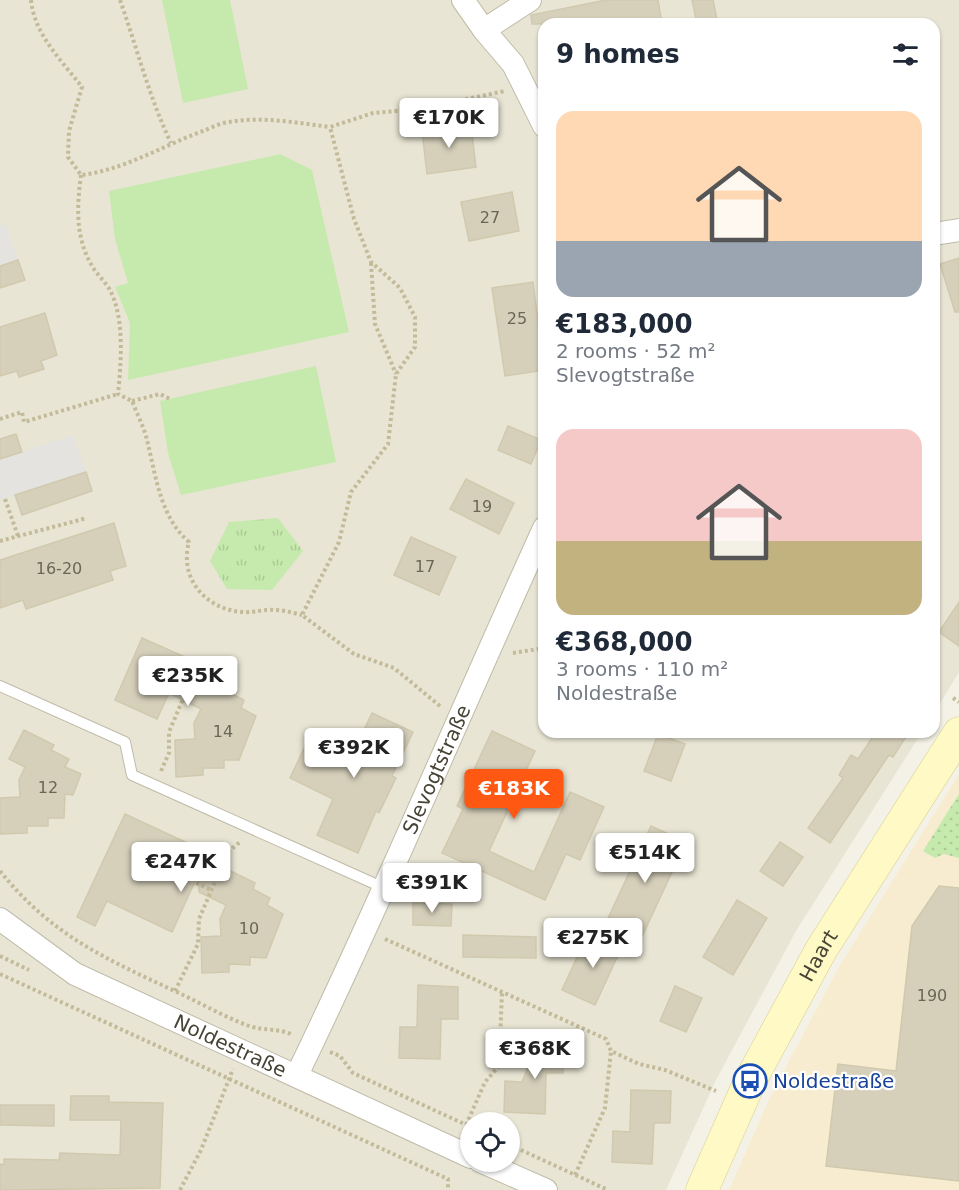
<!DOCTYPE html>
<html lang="en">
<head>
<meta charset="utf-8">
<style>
	:root { --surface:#fff; --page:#f2f2f3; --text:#1f2937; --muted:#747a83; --accent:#ff5812 }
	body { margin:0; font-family:"DejaVu Sans",sans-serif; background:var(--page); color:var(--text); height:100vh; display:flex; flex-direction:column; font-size:22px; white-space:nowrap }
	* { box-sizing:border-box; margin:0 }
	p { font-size:20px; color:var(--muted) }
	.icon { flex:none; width:33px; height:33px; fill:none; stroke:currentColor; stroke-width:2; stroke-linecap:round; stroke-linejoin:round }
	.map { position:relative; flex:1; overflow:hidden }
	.side { position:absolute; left:538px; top:18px; width:402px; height:720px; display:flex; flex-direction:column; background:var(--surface); border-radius:18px; box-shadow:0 2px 4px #0004 }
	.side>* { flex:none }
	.buttons { position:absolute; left:460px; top:1112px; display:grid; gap:12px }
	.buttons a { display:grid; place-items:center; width:60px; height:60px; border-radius:50%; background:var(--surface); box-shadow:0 2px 4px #0004; font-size:30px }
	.price { position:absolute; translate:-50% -51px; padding:0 14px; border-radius:6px; background:#fff; color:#222; font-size:20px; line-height:39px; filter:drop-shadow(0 2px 3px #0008) }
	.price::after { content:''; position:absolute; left:50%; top:36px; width:18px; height:14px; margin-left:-9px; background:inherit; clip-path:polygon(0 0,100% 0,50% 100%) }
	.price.current { background:var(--accent); color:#fff }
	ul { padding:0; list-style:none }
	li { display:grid; align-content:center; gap:12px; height:318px; padding:0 18px }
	li span { display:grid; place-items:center; height:186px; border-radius:18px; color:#555 }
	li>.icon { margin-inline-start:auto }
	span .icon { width:108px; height:108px; fill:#fffc; stroke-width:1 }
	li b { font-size:26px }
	h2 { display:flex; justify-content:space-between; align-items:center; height:72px; padding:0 18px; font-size:26px }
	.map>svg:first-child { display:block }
	.residential { fill:#e8e5d4; fill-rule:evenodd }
	.commercial { fill:#f7ecd0 }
	.grass { fill:url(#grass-dots) }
	.park { fill:url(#park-tufts) }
	.pitch { fill:#c6eaad }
	.parking { fill:#e5e3df }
	.building { fill:#d6d0bb; stroke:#d1c9ae; stroke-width:1.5 }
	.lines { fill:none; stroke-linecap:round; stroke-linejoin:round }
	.lane-casing { stroke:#c0bba8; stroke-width:12 }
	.street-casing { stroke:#c0bba8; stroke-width:24 }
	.secondary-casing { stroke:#d7ce94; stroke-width:33 }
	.path { stroke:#c3ba99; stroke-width:4; stroke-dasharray:3 3; stroke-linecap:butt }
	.lane { stroke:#fff; stroke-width:10 }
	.street { stroke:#fff; stroke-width:22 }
	.secondary { stroke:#fff9c5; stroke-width:32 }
	.labels { text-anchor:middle; stroke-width:4.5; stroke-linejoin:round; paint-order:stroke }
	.number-label { font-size:16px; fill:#6b6656 }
	.street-label { font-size:20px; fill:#474335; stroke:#fff }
	.transit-label { font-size:20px; fill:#164399; stroke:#fff; text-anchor:start }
</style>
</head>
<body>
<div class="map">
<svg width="959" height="1190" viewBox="0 0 959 1190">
	<defs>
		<pattern id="grass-dots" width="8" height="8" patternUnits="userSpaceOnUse" patternTransform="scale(1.5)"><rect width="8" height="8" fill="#c6eaad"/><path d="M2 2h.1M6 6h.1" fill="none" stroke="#abca95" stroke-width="1.8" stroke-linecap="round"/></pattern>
		<pattern id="park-tufts" width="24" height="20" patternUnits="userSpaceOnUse" patternTransform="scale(1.5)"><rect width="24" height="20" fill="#c6eaad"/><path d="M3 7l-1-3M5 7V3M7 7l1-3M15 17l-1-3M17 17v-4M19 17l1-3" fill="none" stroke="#abca95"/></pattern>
	</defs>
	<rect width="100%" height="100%" fill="#f4f2e6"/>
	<path class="residential" d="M0,0H959V672L935,712L934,24H544V732H922L796,931L716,1080L666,1190H0ZM471,1122H510V1161H471Z"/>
	<polygon class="commercial" points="959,774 959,1190 729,1190 771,1095 840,965"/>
	<polygon class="grass" points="959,794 959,858 944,854 935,858 923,851"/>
	<polygon class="park" points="278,518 303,551 272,590 227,589 210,561 229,522"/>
	<g class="pitch">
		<polygon points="162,0 230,0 248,89 183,103"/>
		<polygon points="280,154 312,170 349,332 128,380 130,323 115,287 128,283 115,239 109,191"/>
		<polygon points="316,366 336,462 181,495 168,453 160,401"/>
	</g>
	<g class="parking">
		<polygon points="6,224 18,260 0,266 0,226"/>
		<polygon points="73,435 86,472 0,500 0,459"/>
	</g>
	<g class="building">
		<polygon points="606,0 658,0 662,24 532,24 531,15"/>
		<polygon points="692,0 713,0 718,24 697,24"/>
		<polygon points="471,125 476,167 427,174 422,131"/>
		<polygon points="512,192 519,231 469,241 461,202"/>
		<polygon points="959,258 959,312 955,312 940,264"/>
		<polygon points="18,260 25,280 0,288 0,266"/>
		<polygon points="533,282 544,370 505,376 492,288"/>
		<polygon points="45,313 57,355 41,361 44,369 19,377 17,371 0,376 0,327"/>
		<polygon points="508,426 541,440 531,464 498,450"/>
		<polygon points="16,434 22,452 0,459 0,439"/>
		<polygon points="86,472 92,491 22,515 15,495"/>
		<polygon points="466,479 514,503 499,534 450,509"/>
		<polygon points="114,523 126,566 110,571 113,580 26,609 23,600 0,608 0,560"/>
		<polygon points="411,537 456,557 439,595 394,575"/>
		<polygon points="959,602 959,646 939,632"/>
		<polygon points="142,638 185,657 182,663 229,686 226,691 244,700 241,708 256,716 239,760 224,760 224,768 203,768 203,775 176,777 175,740 195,739 194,723 201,709 169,693 157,719 115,700"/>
		<polygon points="372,713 413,732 392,776 396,778 379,813 376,811 358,853 317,835 333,799 290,778 309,738 351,757"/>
		<polygon points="24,730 54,745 51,750 69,759 65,767 81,774 73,795 65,794 64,818 48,818 48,826 27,826 27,833 0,834 0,798 20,797 19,780 25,767 9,759"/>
		<polygon points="492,731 535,751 489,851 534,872 570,792 604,807 580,860 566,854 545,900 442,853 463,809 457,806"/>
		<polygon points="876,732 909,732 893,757 889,755 830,843 808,828 843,778 839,775 851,755 858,759"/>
		<polygon points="658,734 685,744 671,781 644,771"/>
		<polygon points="125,814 209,853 206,859 255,883 253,889 270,898 267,905 283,914 266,958 250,957 250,965 229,964 229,972 202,973 201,937 221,936 220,919 226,905 199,892 198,875 172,932 107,901 95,926 77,917"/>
		<polygon points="651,826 686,842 639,943 604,927"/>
		<polygon points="780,842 803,857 783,886 760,871"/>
		<polygon points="939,886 959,888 959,1181 826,1166 838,1064 896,1071 912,926"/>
		<polygon points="737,900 767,918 733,975 703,957"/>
		<polygon points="413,903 452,904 451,926 413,925"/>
		<polygon points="463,935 536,937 536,958 463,957"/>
		<polygon points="599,938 626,938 595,1005 562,990 585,940 596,945"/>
		<polygon points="418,985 458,987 458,1019 441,1019 440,1059 399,1058 400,1027 417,1027"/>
		<polygon points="675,986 702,998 686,1032 660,1021"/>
		<polygon points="539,1040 564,1041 563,1073 546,1073 545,1114 504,1112 505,1081 522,1082"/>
		<polygon points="631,1090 671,1091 670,1123 654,1123 652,1164 612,1162 613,1131 630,1132"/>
		<polygon points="71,1096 109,1096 109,1102 163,1103 160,1188 0,1190 0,1164 4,1165 4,1159 59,1160 60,1153 120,1155 121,1120 70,1120"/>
		<polygon points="0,1105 54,1105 54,1126 0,1125"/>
	</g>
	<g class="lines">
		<g class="lane-casing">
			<polyline id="lane" points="0,686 125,742 132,775 382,887"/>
		</g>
		<g class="street-casing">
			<g id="street">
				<polyline points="463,0 484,30 513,64 544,126"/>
				<polyline points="484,30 530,0"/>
				<polyline points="934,234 959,230"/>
				<path id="s1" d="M0,919L75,974L471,1157"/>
				<path id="s2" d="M297,1075C384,895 461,710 544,528"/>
				<polyline points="480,1161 546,1190"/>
			</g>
		</g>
		<g class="secondary-casing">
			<g id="secondary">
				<path id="s3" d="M702,1190L750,1081L821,950L959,733"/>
			</g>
		</g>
		<g class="path">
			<path d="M31,0C34,34 62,61 82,87L69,131L68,157L81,175C124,170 162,146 203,131C211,128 220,123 229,122C262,116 298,123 330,127"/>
			<path d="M120,0C137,48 149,97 171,143"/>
			<path d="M81,175C77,206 75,236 91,264C96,274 105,281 110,290C125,319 121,363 118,394L132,401C137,414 144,427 147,440C156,476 160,517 189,542C179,578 205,609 242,612C253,613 264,609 274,610C284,610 293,613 302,615"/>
			<polyline points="371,263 375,324 396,374"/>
			<polyline points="132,401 160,394 170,399"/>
			<polyline points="0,419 22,412 24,422 118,394"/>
			<polyline points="5,499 18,536"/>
			<polyline points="0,541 87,518"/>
			<polyline points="513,653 544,648"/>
			<polyline points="171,687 185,693"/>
			<polyline points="953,698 959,702"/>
			<polyline points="440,706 394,668 354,654 302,615 339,542 351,492 388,444 396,374 415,347 415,317 400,288 371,262 354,219 330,127 373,113 419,109 505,91"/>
			<polyline points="161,771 169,753 169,732 199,661"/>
			<path d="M0,871C52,936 106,959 179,993C202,1004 225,1017 249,1026C264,1031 279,1028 293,1035"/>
			<polyline points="196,883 211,890"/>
			<polyline points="385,939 606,1039 611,1051 639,1064 665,1070 716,1091"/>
			<polyline points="0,956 29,970"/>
			<polyline points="0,974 448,1179 448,1190"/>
			<polyline points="175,991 198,944 199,919 228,852 241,841"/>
			<polyline points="330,1052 340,1056 353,1073 471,1127"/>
			<polyline points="466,1125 485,1082 499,1066 502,992"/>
			<polyline points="510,1145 608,1190"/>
			<polyline points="575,1175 605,1108 611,1051"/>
			<polyline points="180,1190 201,1150 233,1069"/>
		</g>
		<use href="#lane" class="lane"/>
		<use href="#street" class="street"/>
		<use href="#secondary" class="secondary"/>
	</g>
	<defs>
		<g id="bus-ring" transform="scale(1.725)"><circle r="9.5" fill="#fff" stroke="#1a4fb4" stroke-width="1.5"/><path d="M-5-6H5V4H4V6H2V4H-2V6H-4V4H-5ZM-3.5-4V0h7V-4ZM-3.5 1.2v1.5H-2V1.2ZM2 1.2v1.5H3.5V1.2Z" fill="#1a4fb4"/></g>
	</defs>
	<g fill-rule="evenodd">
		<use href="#bus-ring" x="750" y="1081"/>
	</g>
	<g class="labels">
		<g class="number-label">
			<text x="490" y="223">27</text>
			<text x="517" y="324">25</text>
			<text x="482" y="512">19</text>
			<text x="425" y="572">17</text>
			<text x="59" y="574">16-20</text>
			<text x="223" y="737">14</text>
			<text x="48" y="793">12</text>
			<text x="249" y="934">10</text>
			<text x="932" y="1001">190</text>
		</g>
		<g class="street-label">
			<text dy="7" stroke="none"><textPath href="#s2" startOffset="336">Slevogtstraße</textPath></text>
			<text dy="7" stroke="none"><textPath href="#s3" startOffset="262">Haart</textPath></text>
			<text dy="7" stroke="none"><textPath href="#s1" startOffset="264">Noldestraße</textPath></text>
		</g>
		<g class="transit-label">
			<text x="773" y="1088">Noldestraße</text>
		</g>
	</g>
</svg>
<div class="buttons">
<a><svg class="icon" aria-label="locate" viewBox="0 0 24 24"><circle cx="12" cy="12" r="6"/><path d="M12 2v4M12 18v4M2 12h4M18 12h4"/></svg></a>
</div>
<b class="price" style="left:449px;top:149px">€170K</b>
<b class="price" style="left:188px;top:707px">€235K</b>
<b class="price" style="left:354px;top:779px">€392K</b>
<b class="price current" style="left:514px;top:820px">€183K</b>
<b class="price" style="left:645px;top:884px">€514K</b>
<b class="price" style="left:181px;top:893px">€247K</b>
<b class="price" style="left:432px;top:914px">€391K</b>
<b class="price" style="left:593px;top:969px">€275K</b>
<b class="price" style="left:535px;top:1080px">€368K</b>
<section class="side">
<h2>9 homes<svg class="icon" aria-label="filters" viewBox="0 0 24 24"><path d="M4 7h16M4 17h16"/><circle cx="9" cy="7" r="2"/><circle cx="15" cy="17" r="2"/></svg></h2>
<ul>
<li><span style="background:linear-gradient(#ffd9b3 70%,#9aa5b1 0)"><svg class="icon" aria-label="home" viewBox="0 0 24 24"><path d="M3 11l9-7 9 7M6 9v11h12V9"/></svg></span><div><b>€183,000</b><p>2 rooms · 52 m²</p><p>Slevogtstraße</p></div></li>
<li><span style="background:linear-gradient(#f6c9c9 60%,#c2b280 0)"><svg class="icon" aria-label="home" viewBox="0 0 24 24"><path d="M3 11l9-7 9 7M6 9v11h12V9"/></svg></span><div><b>€368,000</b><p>3 rooms · 110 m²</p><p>Noldestraße</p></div></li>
</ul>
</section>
</div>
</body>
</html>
